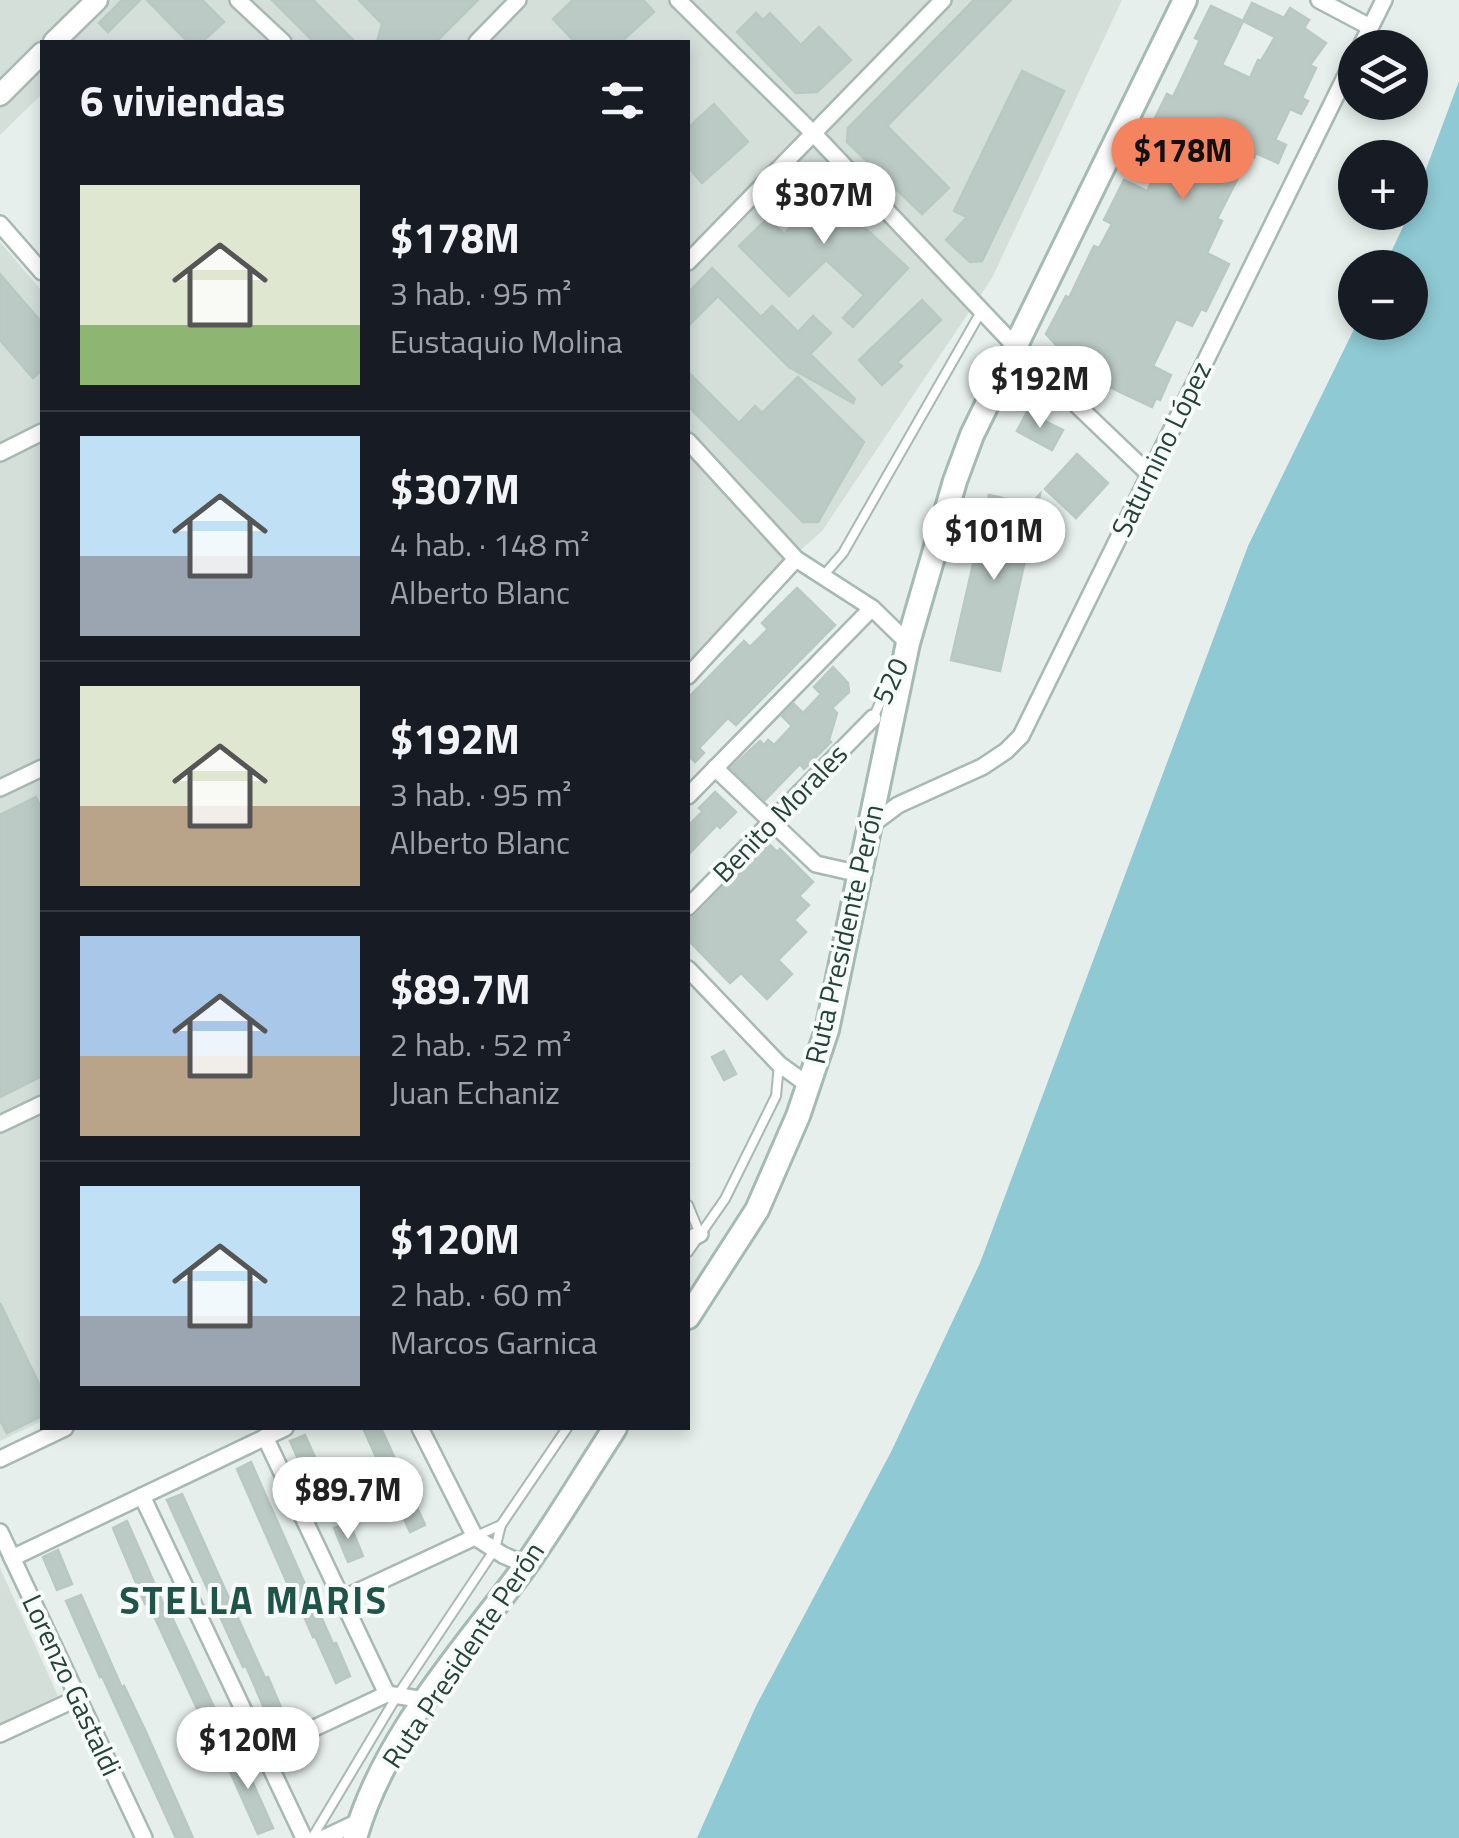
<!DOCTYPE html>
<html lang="es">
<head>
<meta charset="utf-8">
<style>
	:root { --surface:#171b24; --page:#242831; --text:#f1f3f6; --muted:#9ea1a6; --line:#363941; --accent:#f4845f }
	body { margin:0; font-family:"Titillium Web",sans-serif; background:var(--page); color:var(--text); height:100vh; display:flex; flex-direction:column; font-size:38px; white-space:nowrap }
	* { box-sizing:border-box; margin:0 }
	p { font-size:32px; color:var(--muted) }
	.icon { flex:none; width:55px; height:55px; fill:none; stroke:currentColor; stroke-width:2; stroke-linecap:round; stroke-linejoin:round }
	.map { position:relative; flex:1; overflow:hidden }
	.sheet { position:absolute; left:40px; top:40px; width:650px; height:1390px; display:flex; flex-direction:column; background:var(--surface); border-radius:0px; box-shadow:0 5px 15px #0003 }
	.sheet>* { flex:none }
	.controls { position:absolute; left:1338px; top:30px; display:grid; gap:20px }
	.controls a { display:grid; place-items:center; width:90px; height:90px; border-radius:50%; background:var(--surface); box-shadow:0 5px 15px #0003; font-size:50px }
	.price { position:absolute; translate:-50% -85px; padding:0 22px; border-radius:35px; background:#fff; color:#222; font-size:32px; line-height:65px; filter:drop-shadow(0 2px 5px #0008) }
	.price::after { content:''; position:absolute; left:50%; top:60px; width:30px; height:22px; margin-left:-15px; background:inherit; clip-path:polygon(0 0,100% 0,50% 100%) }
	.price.active { background:var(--accent); color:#111 }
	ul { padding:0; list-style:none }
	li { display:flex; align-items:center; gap:30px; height:250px; padding:0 40px }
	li+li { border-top:2px solid var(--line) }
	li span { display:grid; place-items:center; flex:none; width:280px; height:200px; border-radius:0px; color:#555 }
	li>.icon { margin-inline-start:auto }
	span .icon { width:120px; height:120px; fill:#fffc; stroke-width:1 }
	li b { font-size:42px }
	h2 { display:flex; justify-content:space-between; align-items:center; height:120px; padding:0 40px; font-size:42px }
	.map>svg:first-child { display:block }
	.built { fill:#d4dfda }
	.water { fill:#8ec9d4 }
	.building { fill:#bbcac4; stroke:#b8c9c2; stroke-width:2.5 }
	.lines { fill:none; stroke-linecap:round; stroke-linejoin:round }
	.service-casing { stroke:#a8b8b2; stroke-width:12 }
	.minor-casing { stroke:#a8b8b2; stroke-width:20 }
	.tertiary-casing { stroke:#a8b8b2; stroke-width:25 }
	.secondary-casing { stroke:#a4bbb3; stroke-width:28 }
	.service { stroke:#fff; stroke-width:8 }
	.minor { stroke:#fff; stroke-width:15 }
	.tertiary { stroke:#fff; stroke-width:20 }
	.secondary { stroke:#fff; stroke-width:22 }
	.labels { text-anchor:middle; stroke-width:8; stroke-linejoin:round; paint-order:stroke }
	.street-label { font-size:28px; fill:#24423a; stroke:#f7fbf9 }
	.district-label { font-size:38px; font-weight:bold; letter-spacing:2.5px; fill:#1f5548; stroke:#f7fbf9 }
</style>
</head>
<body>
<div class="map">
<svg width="1459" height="1838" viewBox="0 0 1459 1838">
	<rect width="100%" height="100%" fill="#e6efeb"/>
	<g class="built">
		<polygon points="0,0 1122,0 992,278 822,531 776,572 688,664 688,42 42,42 42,94 0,135"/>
		<polygon points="0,242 42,291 42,1421 0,1441"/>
		<polygon points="0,1568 58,1696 0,1723"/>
	</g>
	<polygon class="water" points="1459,81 1459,1838 697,1838 756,1706 891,1452 980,1263 1248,546 1357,323 1410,322 1410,268 1384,267 1410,212"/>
	<g class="building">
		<polygon points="122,0 140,0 108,32 99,23"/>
		<polygon points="147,0 202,0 224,22 202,42 188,42"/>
		<polygon points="272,0 313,0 355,42 314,42"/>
		<polygon points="359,0 478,0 436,42 377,42 382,24"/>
		<polygon points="573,0 643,0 654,12 621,42 575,42 553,19"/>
		<polygon points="974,0 1011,0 887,126 949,188 922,214 847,142 848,128"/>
		<polygon points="1252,3 1284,18 1290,8 1309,20 1304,28 1326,43 1310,65 1316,68 1302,98 1308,101 1301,114 1290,109 1275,140 1286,145 1278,163 1256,153 1254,158 1249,156 1217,219 1222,221 1207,253 1229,264 1206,311 1201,309 1192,326 1176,319 1153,366 1171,375 1160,400 1156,398 1152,407 1101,383 1104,377 1073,363 1046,334 1066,296 1069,298 1094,246 1099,248 1112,224 1104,220 1124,180 1147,191 1165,155 1146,146 1159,120 1155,118 1167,94 1173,97 1200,40 1195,38 1211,6 1243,21 1222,65 1250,78 1258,60 1261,61 1275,37 1243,21"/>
		<polygon points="756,13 763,20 770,13 801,45 819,27 851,60 817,92 796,93 737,32"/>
		<polygon points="1022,71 1064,91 982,261 970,262 946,240 967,217 954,211"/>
		<polygon points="714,104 748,142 702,183 688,167 688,128"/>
		<polygon points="802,169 908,268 853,327 843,318 864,295 826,260 789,296 739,246 768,218 784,234 803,214 780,193"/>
		<polygon points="712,268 761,317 772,306 798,332 813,316 831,333 810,354 855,399 853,403 789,367 718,296 688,326 688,293"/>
		<polygon points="0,274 42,323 42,370 33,378 0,340"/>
		<polygon points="922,300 941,320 897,362 902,366 882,385 859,360"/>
		<polygon points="688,372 739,423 755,406 762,413 798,377 864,442 818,522 803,522 688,406"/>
		<polygon points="1027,412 1063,430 1052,450 1017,431"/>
		<polygon points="1077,454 1108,483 1076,518 1045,489"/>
		<polygon points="1040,494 1000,671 951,660 989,495 1024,503 1017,515 1020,516"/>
		<polygon points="797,588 835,625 736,725 728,718 699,748 704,753 695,762 690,757 688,760 688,698 744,641 750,647 768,629 762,623"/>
		<polygon points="833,667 848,683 849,692 832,708 837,713 829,740 831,742 804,769 800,764 765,800 731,768 760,741 764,745 768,740 774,745 792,726 782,716 794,704 803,713 821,694 814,687"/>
		<polygon points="715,792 736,812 720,828 717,825 688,855 688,826 703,811 699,808"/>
		<polygon points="36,797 42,810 42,1076 0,1097 0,815"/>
		<polygon points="767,842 777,852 780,849 813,882 799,896 809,905 794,920 806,932 778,960 792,974 767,999 741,973 730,983 688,940 688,918 696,915"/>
		<polygon points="724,1051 736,1074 724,1080 712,1057"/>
		<polygon points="0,1303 42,1390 42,1416 7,1433 0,1420"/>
		<polygon points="363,1428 381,1428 425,1525 410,1532"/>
		<polygon points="305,1435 338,1509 323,1515 290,1441"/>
		<polygon points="251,1462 311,1598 313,1598 333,1644 336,1643 350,1676 336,1683 315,1636 313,1637 294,1593 292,1594 237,1469"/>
		<polygon points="182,1494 265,1678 268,1677 282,1710 268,1717 246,1666 243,1667 167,1500"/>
		<polygon points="127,1521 166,1610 168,1609 228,1737 213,1743 148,1603 145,1604 113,1528"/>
		<polygon points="349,1522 363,1556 348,1562 334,1528"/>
		<polygon points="58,1550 72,1584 57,1590 43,1557"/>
		<polygon points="81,1595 122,1688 124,1686 145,1730 193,1838 176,1838 102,1676 100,1677 66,1601"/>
		<polygon points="238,1750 273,1828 258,1834 223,1756"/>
	</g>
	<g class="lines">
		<g class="service-casing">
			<g id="service">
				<polyline points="823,576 843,553 982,310"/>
				<polyline points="873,718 890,681"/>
				<polyline points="688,1205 700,1234"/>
				<polyline points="688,1252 725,1199 776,1096 779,1064"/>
				<polyline points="476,1536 501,1525 567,1428"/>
				<polyline points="312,1838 397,1696 495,1549 501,1525"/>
			</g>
		</g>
		<g class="minor-casing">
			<g id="minor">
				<polyline points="238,0 283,42"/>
				<polyline points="678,0 813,133 1016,347 1149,474"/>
				<polyline points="1319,0 1370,27"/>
				<polyline points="477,42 518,0"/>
				<polyline points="1360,48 1384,0"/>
				<polyline points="0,224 42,272"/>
				<polyline points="688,262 943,0"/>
				<polyline points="688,441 796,559 872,608 908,643"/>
				<polyline points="0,453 42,432"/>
				<polyline points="688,676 796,559"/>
				<polyline points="715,768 816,864 860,874"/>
				<polyline points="0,788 42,768"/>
				<polyline points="688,796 872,608"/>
				<polyline points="870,826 898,805 982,767 1006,751 1021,736 1355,57"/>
				<polyline points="688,907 873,718"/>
				<polyline points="688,969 779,1064 808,1085"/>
				<polyline points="0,1124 42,1104"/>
				<polyline points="688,1240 700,1234"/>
				<polyline points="420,1428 475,1537 503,1555 526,1565"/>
				<polyline points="265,1437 387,1694"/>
				<polyline points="0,1459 65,1428"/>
				<polyline points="142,1496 304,1838"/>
				<polyline points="0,1532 144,1838"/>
				<polyline points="12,1558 285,1428"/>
				<polyline points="342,1599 475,1537"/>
				<polyline points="387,1694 425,1700"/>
				<polyline points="0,1734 78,1698"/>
				<polyline points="263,1752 387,1694"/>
				<polyline points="324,1838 360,1821"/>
			</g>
		</g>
		<g class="tertiary-casing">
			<g id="tertiary">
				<polyline points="54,42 97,0"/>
				<polyline points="0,95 42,53"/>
			</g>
		</g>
		<g class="secondary-casing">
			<g id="secondary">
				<polyline points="688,1317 757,1210 798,1116 827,1030 908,643 955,481 972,435 1185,0"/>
				<path d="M355,1838C384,1736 462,1652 524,1568C556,1523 585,1474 615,1428"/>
			</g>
		</g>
		<use href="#service" class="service"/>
		<use href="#minor" class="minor"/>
		<use href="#tertiary" class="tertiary"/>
		<use href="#secondary" class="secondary"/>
	</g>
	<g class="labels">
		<g class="street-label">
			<text transform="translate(1161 449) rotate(-64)" y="10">Saturnino López</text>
			<text transform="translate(890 681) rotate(-65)" y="10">520</text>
			<text transform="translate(780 813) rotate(-46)" y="10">Benito Morales</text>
			<text transform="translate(844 934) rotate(-77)" y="10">Ruta Presidente Perón</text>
			<text transform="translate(463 1655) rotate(-56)" y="10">Ruta Presidente Perón</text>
			<text transform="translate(72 1685) rotate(65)" y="10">Lorenzo Gastaldi</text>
		</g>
		<g class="district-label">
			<text x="254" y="1614">STELLA MARIS</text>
		</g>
	</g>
</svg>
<div class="controls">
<a><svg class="icon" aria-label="layers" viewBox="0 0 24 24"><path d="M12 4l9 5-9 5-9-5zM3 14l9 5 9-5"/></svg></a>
<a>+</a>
<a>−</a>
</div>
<b class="price active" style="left:1183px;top:203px">$178M</b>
<b class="price" style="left:824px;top:247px">$307M</b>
<b class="price" style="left:1040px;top:431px">$192M</b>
<b class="price" style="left:994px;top:583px">$101M</b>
<b class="price" style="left:348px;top:1542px">$89.7M</b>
<b class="price" style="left:248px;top:1792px">$120M</b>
<section class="sheet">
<h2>6 viviendas<svg class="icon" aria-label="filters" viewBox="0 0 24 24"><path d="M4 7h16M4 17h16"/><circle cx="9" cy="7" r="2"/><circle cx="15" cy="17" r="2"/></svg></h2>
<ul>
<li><span style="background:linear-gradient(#dfe7d0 70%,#8fb573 0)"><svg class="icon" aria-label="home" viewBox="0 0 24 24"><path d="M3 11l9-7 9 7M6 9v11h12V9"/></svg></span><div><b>$178M</b><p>3 hab. · 95 m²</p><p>Eustaquio Molina</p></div></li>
<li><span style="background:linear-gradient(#bfe0f5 60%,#9aa5b1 0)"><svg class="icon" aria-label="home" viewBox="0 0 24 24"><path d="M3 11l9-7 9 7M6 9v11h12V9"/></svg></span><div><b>$307M</b><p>4 hab. · 148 m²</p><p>Alberto Blanc</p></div></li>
<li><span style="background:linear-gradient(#dfe7d0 60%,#b9a48a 0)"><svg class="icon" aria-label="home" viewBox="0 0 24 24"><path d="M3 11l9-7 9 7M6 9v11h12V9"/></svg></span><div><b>$192M</b><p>3 hab. · 95 m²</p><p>Alberto Blanc</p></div></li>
<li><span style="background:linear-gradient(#a9c7e8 60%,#b9a48a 0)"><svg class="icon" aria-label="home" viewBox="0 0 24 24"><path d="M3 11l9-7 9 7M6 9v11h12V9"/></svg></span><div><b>$89.7M</b><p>2 hab. · 52 m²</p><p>Juan Echaniz</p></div></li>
<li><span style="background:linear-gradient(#bfe0f5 65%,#9aa5b1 0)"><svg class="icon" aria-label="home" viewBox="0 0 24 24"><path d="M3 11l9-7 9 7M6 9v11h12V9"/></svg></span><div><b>$120M</b><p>2 hab. · 60 m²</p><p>Marcos Garnica</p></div></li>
</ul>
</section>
</div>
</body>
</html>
